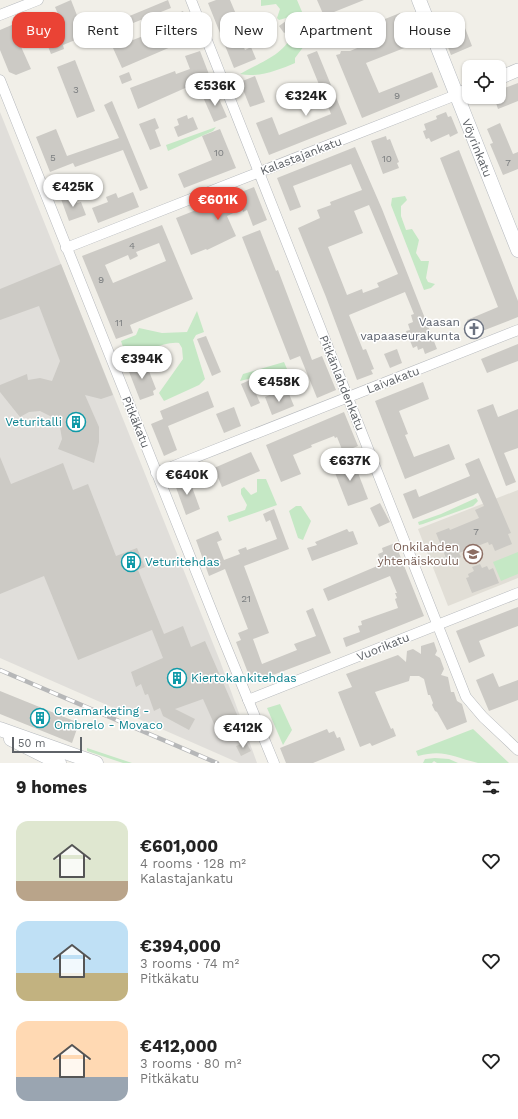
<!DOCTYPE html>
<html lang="en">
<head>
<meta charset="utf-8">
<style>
	:root { --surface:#fff; --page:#f2f2f2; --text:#222; --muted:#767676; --accent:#ea4335 }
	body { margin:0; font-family:"Work Sans",sans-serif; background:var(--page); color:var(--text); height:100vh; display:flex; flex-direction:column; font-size:15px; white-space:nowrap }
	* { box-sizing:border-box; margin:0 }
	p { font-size:13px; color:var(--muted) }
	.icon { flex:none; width:22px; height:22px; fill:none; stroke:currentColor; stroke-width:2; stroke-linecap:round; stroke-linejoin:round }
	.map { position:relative; height:763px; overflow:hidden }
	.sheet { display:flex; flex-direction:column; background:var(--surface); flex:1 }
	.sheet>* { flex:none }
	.hud { position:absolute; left:12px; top:12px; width:494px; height:36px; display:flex; gap:8px }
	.tools { position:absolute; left:462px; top:60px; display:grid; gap:8px }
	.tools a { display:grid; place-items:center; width:44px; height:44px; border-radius:8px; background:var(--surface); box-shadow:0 1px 3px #0004; font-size:20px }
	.scale { position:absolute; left:12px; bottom:10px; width:70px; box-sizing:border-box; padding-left:4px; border:2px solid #5f6368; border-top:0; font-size:11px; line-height:14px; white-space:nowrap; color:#5f6368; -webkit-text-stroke:3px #fff; paint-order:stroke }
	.price { position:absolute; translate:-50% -34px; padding:0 9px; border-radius:14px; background:#fff; color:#222; font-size:13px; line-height:26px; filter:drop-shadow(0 1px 2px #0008) }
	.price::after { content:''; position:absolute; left:50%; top:24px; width:12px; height:9px; margin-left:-6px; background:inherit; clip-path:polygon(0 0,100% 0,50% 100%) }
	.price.active { background:var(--accent); color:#fff }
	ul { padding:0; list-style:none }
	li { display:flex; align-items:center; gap:12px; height:100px; padding:0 16px }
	li span { display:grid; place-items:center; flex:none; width:112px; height:80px; border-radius:12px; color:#555 }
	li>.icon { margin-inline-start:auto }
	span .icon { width:48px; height:48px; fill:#fffc; stroke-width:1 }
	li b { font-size:17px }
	h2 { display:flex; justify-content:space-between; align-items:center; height:48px; padding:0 16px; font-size:17px }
	.tag { padding:0 14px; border-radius:12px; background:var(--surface); box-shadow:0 1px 3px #0004; font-size:14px; line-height:36px }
	.tag.active { background:var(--accent); color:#fff }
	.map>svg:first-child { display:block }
	.industrial { fill:#e0deda }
	.education { fill:#e1ded6 }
	.green { fill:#c5e8c5 }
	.building { fill:#cccac5; fill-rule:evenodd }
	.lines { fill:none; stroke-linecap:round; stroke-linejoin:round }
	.minor-casing { stroke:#b5b8bc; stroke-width:11 }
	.tertiary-casing { stroke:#b5b8bc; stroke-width:14 }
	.secondary-casing { stroke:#b6babf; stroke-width:15 }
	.minor { stroke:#fff; stroke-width:10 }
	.tertiary { stroke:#fff; stroke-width:13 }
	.secondary { stroke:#fff; stroke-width:14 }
	.rail-casing { stroke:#b6b7b8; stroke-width:4.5 }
	.rail { stroke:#fff; stroke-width:3; stroke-dasharray:9; stroke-linecap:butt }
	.labels { text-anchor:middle; stroke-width:3; stroke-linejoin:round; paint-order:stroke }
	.number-label { font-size:10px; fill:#7a7d7f }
	.street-label { font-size:12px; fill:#5f6368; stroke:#fff }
	.worship-label { font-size:12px; fill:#5b616d; stroke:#fff; text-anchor:end }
	.culture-label { font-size:12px; fill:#0d838f; stroke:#fff; text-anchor:start }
	.education-label { font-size:12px; fill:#785e54; stroke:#fff; text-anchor:end }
</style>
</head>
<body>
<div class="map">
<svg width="518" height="763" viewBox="0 0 518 763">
	<rect width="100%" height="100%" fill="#f1efe8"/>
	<polygon class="industrial" points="0,112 220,661 257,763 239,763 0,658"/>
	<polygon class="education" points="518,490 518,578 448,606 418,529"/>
	<g class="green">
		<path d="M261,0H297L314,40L304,46L295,58V63C279,70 258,78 240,74C262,61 284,56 295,30L293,24L286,18L279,20L277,18L280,9L276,4L261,6Z"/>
		<polygon points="216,127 213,131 168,151 166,145"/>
		<polygon points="405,196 407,200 401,206 401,216 406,230 412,229 419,240 416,253 421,261 429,261 426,278 428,282 435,284 431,288 424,290 391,205 392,198"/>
		<path d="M197,311L204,332L196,335L193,340L205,379L199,385L164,401L159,393L183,359L182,348L179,343C164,341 143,353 127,359L121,341L136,335L139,328L162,333L187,332Z"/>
		<polygon points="284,362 293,383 288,387 273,388 252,378 240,381 243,374"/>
		<polygon points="257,479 266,479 277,505 229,522 227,516 245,510 247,505 241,494 241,489 244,487 251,495 257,492"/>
		<polygon points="476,498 478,501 473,506 423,524 419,525 418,522 441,514"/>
		<polygon points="296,506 301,506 311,521 303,540 298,538 289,511"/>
		<polygon points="518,552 518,574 501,581 493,562"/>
		<polygon points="280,704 292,730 283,745 267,708"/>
		<path d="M473,729L509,763C499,763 487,763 478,763C453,757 444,749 418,756L416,751Z"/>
		<polygon points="87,748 132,763 123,763 87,751"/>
		<polygon points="435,758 449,759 458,763 437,763 434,761 432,763 423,763 425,759"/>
	</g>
	<g class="building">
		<polygon points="71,0 85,36 63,45 64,49 51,54 41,29 61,21 55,7"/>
		<polygon points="168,0 171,8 118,29 115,22"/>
		<polygon points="216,0 230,0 241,26 236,28 245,50 251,47 256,59 234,68 208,3"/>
		<polygon points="317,0 364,0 324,16"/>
		<polygon points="183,11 194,37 122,68 113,48 158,30 159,33 174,28 169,17"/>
		<polygon points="400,13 412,45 366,63 379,93 432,72 438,87 362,118 336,55 340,54 341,51 350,51 381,38 375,23"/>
		<polygon points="447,13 453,28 458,26 460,30 465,28 472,46 451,55 436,17"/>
		<polygon points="21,21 27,37 18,40 31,69 16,75 9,72 0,50 0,30"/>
		<polygon points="286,21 291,29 284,33 279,26"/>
		<polygon points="113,32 118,41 108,45 104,36"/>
		<polygon points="200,51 210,77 138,109 130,88 175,71 176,74 190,69 185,56"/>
		<polygon points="317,51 347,124 269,155 256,123 272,117 279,135 331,114 307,55"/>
		<polygon points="75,60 95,111 77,118 57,67"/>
		<polygon points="129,72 132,80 122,84 119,76"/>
		<polygon points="255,76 265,102 250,107 240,82"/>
		<polygon points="518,83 518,101 498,109 494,97 499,97 499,90"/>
		<polygon points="216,92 227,117 214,122 203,97"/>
		<polygon points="112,101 148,188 140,191 123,150 75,167 73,163 50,172 36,137 56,129 67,156 119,138 104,105"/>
		<polygon points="446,112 448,117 451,116 458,133 450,137 449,134 431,142 429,138 426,139 423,131 426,130 424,124 437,119 436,116"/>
		<polygon points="187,115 188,119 193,117 198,129 178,137 174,127 179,125 177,119"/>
		<polygon points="155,118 159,128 155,130 161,146 150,150 139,124"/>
		<polygon points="500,123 513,154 518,152 518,169 503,175 490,144 493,143 487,129"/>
		<polygon points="220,129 236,168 184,188 178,174 212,160 202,136"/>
		<polygon points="386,136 387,140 390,139 399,162 397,163 399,168 383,174 371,141"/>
		<path d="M355,147L382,209L437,349L425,354L423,348L418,350L417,346L413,348L406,331L410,330L408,324L413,322L411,315L414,314L405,292L349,315L363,350L366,349L374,369L371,370L373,374L357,380L326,297L298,228L320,218L317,210L331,205L330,202L362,190L351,164L293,186L301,207L290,211L277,178ZM369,205L398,274L377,283L379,287L363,293L362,289L347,295L328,247L363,233L354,211Z"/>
		<polygon points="459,150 518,301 518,317 472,335 467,320 498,307 440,158"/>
		<polygon points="254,187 267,220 253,226 247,210 243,212 242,209 227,216 236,236 207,250 206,249 191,255 176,218"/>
		<polygon points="133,192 139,207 98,223 92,208 108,202 106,197 116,193 118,198"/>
		<polygon points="74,194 77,203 81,202 86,215 69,221 61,199"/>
		<path d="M162,225L193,299L130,325L133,333L116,339L82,256ZM159,243L166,261L113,283L105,265L128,255L130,260L138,256L136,252Z"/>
		<polygon points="260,230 276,271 278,270 312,360 322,356 336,390 317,398 300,356 290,360 242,237"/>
		<polygon points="61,264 113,395 101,399 85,395 99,427 99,442 94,463 58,449 62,439 60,427 52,417 40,411 29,412 20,417 0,392 0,385 27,374 28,380 40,378 52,381 60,361 39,306 0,320 0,289"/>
		<polygon points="206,336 221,372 212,376 197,339"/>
		<polygon points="518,344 518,361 487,373 481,359"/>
		<polygon points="397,349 402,363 390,368 384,354"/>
		<polygon points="138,360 141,368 147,366 156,389 153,391 154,395 140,400 126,364"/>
		<polygon points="250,380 260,403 251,407 241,384"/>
		<polygon points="423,382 429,399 399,411 408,434 405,435 414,457 449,444 455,459 405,479 375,401"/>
		<polygon points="208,391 214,407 168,426 177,450 164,456 151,424 163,419 160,411"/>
		<polygon points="279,391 281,397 289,394 294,406 272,415 265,397"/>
		<polygon points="493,404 498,417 518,409 518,448 504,453 516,482 506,486 477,410"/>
		<polygon points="234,407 241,426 224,433 216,414"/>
		<polygon points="344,412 358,446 343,452 337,437 335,438 334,436 311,445 312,447 293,455 301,474 281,482 266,445"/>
		<polygon points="251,452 260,471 222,487 214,468"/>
		<polygon points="0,457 11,484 63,463 73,490 88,484 116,556 137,548 145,567 138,570 164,634 183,626 191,647 205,641 242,726 219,735 203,699 175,709 195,719 189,730 163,716 160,708 154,711 148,694 145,695 141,684 136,687 131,672 163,658 152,630 78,660 44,576 0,594"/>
		<polygon points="352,457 368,499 348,506 332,465"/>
		<polygon points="479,458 511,533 508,534 512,544 495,551 492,544 489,545 488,542 459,553 461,557 448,563 436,533 449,528 450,530 479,518 475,510 484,506 478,493 413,519 403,494 416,489 419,497 470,476 465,464"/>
		<polygon points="188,476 200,509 186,515 174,482"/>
		<polygon points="380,503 390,522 379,527 370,508"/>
		<polygon points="274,509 289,549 244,566 269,633 253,639 262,664 297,650 294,644 316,636 306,611 313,608 331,653 252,683 236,642 241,640 238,633 248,629 225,569 209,576 196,540 218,531 222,540 217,542 224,560 240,554 238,550 246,547 247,550 277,539 270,520 266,522 263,514"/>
		<polygon points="347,529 349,532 353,531 358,544 312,561 307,548 317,545 315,542"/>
		<polygon points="395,543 424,616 346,647 343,638 360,632 358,626 362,625 361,621 398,608 395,599 397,598 395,593 397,593 390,576 328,601 323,589 382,564 378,554 383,552 382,548"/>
		<polygon points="480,564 482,568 487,566 489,570 493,568 499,583 472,593 466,578 469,577 468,574 474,571 472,567"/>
		<polygon points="518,607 518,626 479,641 485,656 469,663 456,631"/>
		<polygon points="434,642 437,651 435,655 440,658 444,669 441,675 448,677 451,692 454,692 457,701 462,704 467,722 447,730 437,712 435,711 432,705 433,703 430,695 428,695 424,679 419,676 410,676 409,681 375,692 391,729 393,728 396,736 372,746 370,743 360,747 338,692 352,687 346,674 398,655 406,662 407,651 413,649 421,654 421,646"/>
		<polygon points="493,673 499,687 518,680 518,700 489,711 476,680"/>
		<polygon points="0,691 79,723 72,743 0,714"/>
		<polygon points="327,729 329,733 334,731 337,738 340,737 345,750 313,763 286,763 280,748"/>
		<polygon points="246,742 251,751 241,756 236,746"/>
	</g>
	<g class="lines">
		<g class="minor-casing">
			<g id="minor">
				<polyline points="191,0 466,697 483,717 518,750"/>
				<polyline points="0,15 38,0"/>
				<polyline points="0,80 221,634 274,763"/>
				<polyline points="66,248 456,95"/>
				<polyline points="156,473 518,330"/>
				<polyline points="248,700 518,593"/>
			</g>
		</g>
		<g class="tertiary-casing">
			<g id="tertiary">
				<polyline points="499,78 518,70"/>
				<polyline points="456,95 469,90"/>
			</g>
		</g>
		<g class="secondary-casing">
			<g id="secondary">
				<polyline points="419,0 518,250"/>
				<polyline points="0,729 96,763"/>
				<polyline points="11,739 59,763"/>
			</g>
		</g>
		<use href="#minor" class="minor"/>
		<use href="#tertiary" class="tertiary"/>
		<use href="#secondary" class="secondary"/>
		<g class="rail-casing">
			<polyline id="rail" points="0,670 217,763"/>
		</g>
		<use href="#rail" class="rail"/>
	</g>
	<defs>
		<g id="church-ring" transform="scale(1)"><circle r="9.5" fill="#fff" stroke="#6b7280" stroke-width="1.5"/><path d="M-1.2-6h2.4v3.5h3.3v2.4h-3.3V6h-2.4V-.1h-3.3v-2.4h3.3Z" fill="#6b7280"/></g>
		<g id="building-ring" transform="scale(1)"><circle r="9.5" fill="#fff" stroke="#0f9aa8" stroke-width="1.5"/><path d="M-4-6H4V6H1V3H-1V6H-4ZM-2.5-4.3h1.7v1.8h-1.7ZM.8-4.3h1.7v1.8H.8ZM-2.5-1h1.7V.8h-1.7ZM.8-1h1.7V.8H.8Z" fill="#0f9aa8"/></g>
		<g id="school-ring" transform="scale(1)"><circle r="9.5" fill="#fff" stroke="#8d6e63" stroke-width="1.5"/><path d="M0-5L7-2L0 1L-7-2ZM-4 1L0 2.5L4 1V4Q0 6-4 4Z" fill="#8d6e63"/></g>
	</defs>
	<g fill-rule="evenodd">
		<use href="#church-ring" x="474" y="329"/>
		<use href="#building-ring" x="76" y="422"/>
		<use href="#school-ring" x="473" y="554"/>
		<use href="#building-ring" x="131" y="562"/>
		<use href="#building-ring" x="177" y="678"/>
		<use href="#building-ring" x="40" y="718"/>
	</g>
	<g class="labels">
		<g class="number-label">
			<text x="76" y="93">3</text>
			<text x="397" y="99">9</text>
			<text x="219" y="156">10</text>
			<text x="53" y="161">5</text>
			<text x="387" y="162">10</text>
			<text x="508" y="166">7</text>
			<text x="132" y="249">4</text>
			<text x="101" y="283">9</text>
			<text x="119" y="326">11</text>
			<text x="476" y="535">7</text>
			<text x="246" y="602">21</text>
		</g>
		<g class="street-label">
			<text transform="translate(477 148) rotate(68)" y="4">Vöyrinkatu</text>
			<text transform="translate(301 156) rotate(-21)" y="4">Kalastajankatu</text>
			<text transform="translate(393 380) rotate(-21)" y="4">Laivakatu</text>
			<text transform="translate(342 383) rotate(68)" y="4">Pitkänlahdenkatu</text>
			<text transform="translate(136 422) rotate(68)" y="4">Pitkäkatu</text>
			<text transform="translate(383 647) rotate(-22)" y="4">Vuorikatu</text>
		</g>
		<g class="worship-label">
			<text x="460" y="326">Vaasan<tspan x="460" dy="14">vapaaseurakunta</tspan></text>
		</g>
		<g class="culture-label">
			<text x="62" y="426" text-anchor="end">Veturitalli</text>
			<text x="145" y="566">Veturitehdas</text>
			<text x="191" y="682">Kiertokankitehdas</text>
			<text x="54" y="715">Creamarketing -<tspan x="54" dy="14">Ombrelo - Movaco</tspan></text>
		</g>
		<g class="education-label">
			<text x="459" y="551">Onkilahden<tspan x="459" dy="14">yhtenäiskoulu</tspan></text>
		</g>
	</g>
</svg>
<div class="tools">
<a><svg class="icon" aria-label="locate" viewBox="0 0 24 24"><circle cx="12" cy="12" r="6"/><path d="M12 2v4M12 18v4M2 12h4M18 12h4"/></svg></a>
</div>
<div class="scale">50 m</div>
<b class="price" style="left:215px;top:107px">€536K</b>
<b class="price" style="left:306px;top:117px">€324K</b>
<b class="price" style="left:73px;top:208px">€425K</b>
<b class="price active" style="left:218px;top:221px">€601K</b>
<b class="price" style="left:142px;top:380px">€394K</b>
<b class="price" style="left:279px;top:403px">€458K</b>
<b class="price" style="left:350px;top:482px">€637K</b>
<b class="price" style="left:187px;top:496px">€640K</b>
<b class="price" style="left:243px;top:749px">€412K</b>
<div class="hud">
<a class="tag active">Buy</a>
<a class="tag">Rent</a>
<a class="tag">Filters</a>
<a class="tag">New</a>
<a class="tag">Apartment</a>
<a class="tag">House</a>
</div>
</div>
<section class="sheet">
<h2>9 homes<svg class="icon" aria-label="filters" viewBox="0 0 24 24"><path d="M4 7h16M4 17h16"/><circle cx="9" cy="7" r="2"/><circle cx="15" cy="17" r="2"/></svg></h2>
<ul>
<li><span style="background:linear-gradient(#dfe7d0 75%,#b9a48a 0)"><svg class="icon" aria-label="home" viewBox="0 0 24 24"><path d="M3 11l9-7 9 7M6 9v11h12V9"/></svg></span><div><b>€601,000</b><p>4 rooms · 128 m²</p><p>Kalastajankatu</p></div><svg class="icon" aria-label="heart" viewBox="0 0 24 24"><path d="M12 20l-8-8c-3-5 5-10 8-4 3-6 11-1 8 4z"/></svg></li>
<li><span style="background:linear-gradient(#bfe0f5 65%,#c2b280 0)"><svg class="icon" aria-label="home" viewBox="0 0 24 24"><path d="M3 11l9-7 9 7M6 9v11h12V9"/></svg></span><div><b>€394,000</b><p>3 rooms · 74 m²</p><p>Pitkäkatu</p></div><svg class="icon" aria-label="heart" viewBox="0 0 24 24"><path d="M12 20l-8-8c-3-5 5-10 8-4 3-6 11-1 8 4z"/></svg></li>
<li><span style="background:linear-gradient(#ffd9b3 70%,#9aa5b1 0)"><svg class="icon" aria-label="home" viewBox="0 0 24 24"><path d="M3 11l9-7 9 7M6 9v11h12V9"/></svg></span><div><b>€412,000</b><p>3 rooms · 80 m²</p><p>Pitkäkatu</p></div><svg class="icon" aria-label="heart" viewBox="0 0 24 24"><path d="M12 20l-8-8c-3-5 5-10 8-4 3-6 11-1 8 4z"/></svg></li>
</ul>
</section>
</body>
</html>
